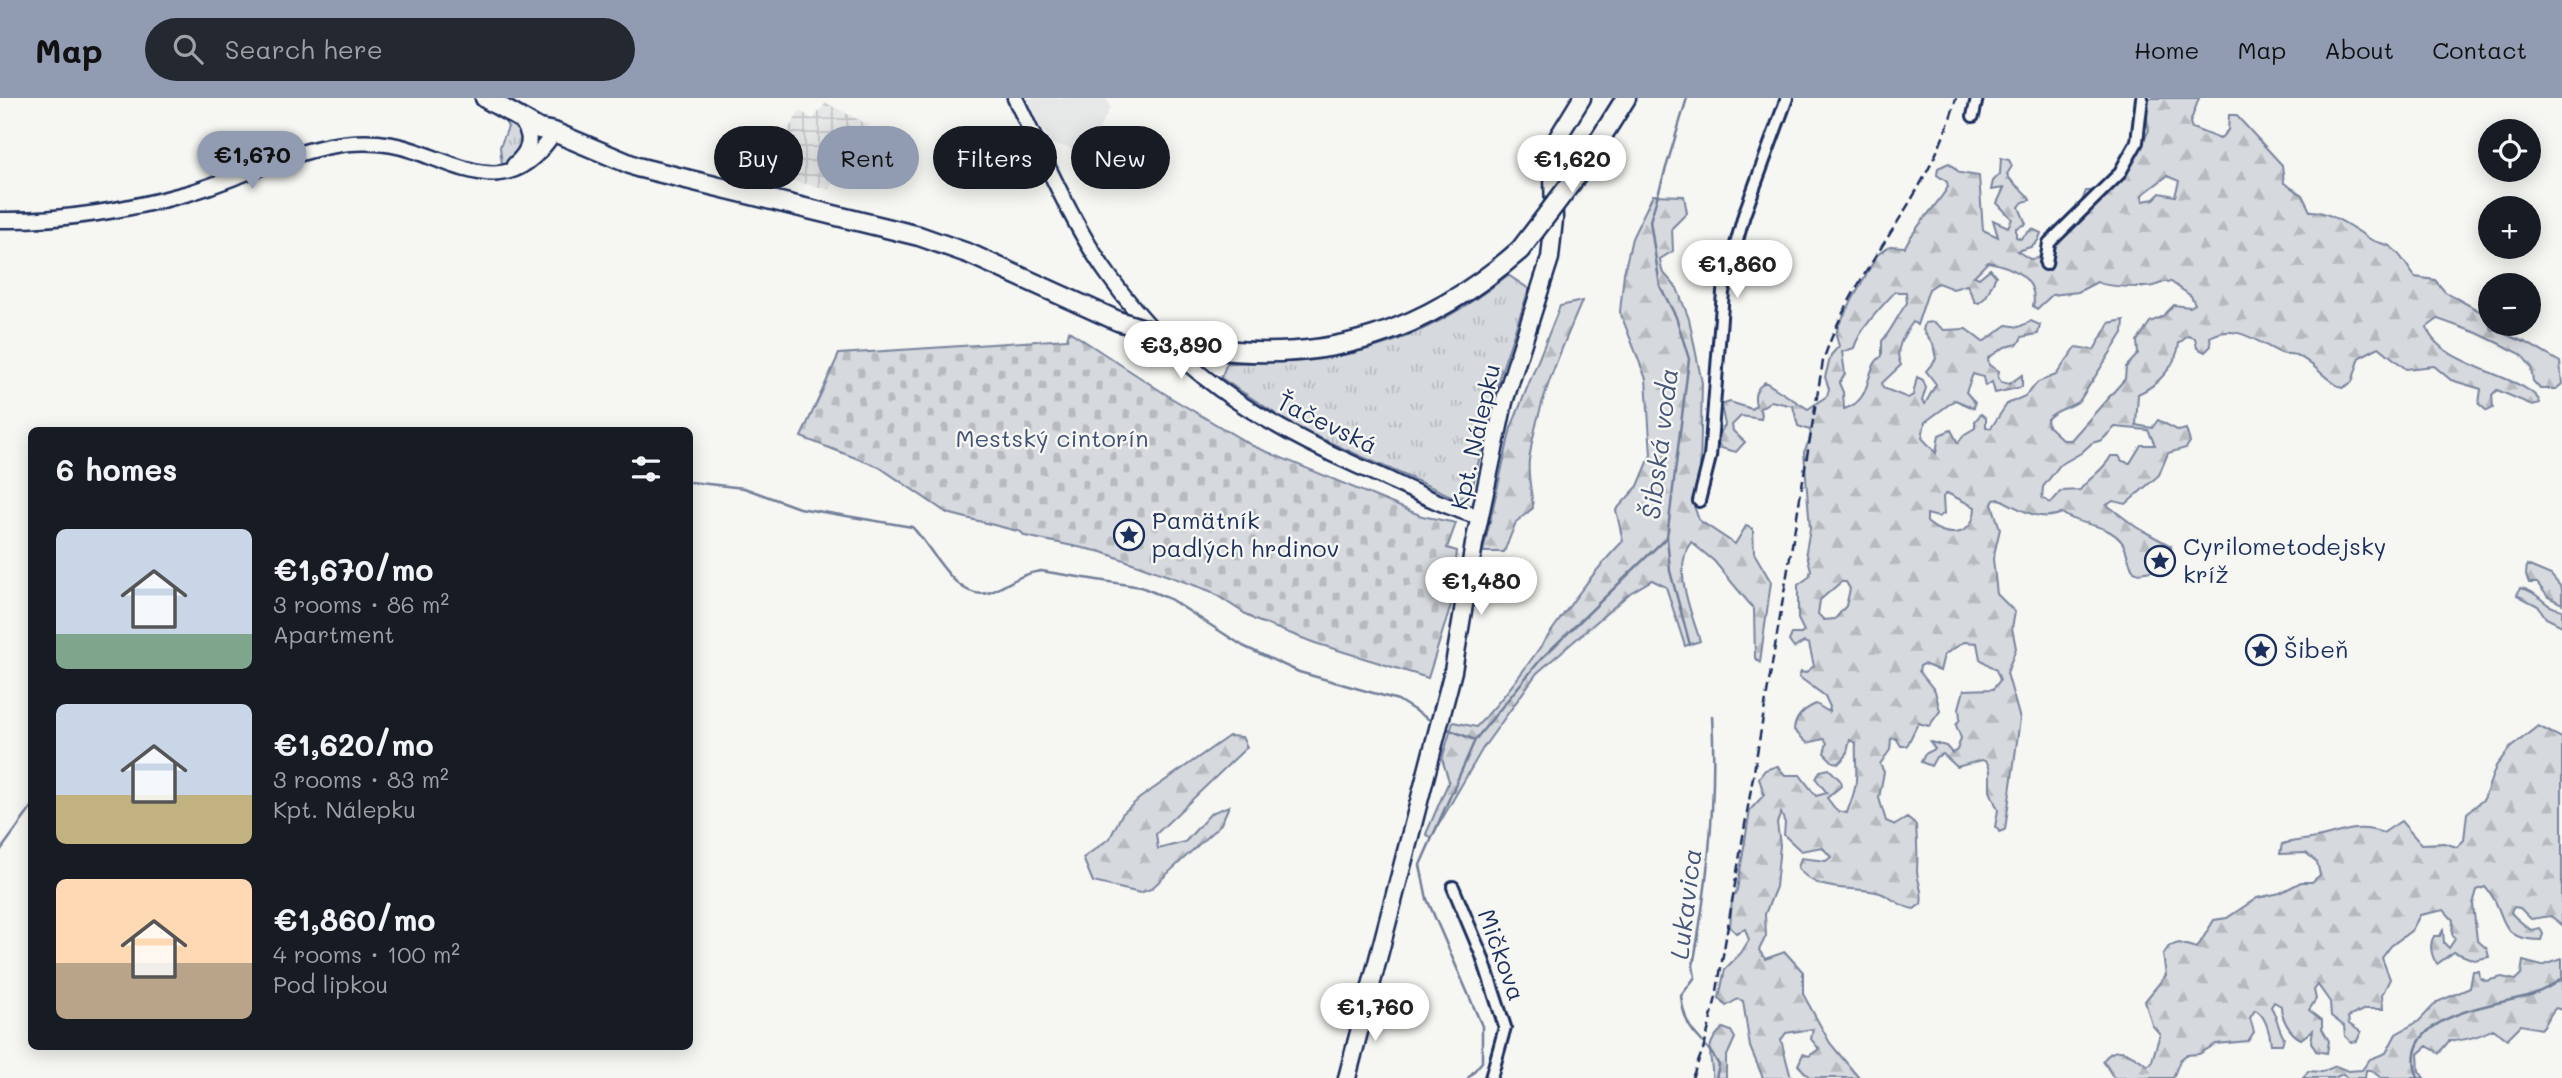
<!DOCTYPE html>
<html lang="en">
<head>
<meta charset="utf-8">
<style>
	:root { --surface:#171b24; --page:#242831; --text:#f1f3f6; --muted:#9ea1a6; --accent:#919bb2 }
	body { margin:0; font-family:Mali,sans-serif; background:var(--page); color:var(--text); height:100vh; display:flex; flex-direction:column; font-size:26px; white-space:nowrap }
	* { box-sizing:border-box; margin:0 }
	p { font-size:23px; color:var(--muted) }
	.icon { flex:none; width:38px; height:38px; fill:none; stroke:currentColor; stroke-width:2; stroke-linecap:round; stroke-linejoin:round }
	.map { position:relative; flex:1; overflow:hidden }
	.panel { position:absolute; left:28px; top:329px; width:665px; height:623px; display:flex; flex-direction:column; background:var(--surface); border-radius:10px; box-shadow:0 4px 18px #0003 }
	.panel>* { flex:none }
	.guide { position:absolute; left:714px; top:28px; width:665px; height:63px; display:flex; gap:14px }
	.tools { position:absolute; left:2478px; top:21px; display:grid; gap:14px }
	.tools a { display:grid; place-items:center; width:63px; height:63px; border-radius:50%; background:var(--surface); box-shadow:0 4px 18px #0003; font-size:35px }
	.price { position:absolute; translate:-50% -60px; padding:0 16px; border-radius:24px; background:#fff; color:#222; font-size:23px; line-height:46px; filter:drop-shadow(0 2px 4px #0008) }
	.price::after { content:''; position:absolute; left:50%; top:42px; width:21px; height:16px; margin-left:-10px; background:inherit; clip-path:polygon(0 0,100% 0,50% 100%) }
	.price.current { background:var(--accent); color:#111 }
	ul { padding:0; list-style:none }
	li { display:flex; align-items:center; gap:21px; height:175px; padding:0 28px }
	li span { display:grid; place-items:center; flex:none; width:196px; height:140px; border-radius:10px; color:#555 }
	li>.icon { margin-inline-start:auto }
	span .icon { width:84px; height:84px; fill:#fffc; stroke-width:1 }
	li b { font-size:30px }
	h2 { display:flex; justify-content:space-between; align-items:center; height:84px; padding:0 28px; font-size:30px }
	.chip { padding:0 24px; border-radius:32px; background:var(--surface); box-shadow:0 4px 18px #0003; font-size:24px; line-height:63px }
	.chip.current { background:var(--accent); color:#111 }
	header { display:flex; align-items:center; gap:42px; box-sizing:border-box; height:98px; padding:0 35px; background:var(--accent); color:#111 }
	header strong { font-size:33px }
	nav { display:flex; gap:38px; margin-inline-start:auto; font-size:24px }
	.search { width:490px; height:63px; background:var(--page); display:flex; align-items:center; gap:18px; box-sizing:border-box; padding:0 24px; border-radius:38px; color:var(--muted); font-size:26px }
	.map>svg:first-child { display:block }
	.built { fill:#e6e7e7 }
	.industrial { fill:url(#industrial-grid) }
	.grass { fill:url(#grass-tufts); stroke:#78849e; stroke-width:2 }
	.forest { fill:url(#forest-firs); stroke:#78849e; stroke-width:2; fill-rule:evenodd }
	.cemetery { fill:url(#cemetery-stones); stroke:#78849e; stroke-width:2 }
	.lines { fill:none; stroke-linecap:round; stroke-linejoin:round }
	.stream { stroke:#717e99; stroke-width:2.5 }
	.minor-casing { stroke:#1b2f5e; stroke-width:16 }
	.tertiary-casing { stroke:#1b2f5e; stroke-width:19 }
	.secondary-casing { stroke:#1b2f5e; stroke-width:21 }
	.primary-casing { stroke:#1b2f5e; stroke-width:23 }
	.minor { stroke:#f6f6f2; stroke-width:10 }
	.tertiary { stroke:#f6f6f2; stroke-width:14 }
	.secondary { stroke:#f6f6f2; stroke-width:16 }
	.primary { stroke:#f6f6f2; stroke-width:18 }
	.rail { stroke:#1b2f5e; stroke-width:2.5; stroke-dasharray:10 5; stroke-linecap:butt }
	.primary-bridge-casing { stroke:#1b2f5e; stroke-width:23; stroke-linecap:butt }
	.primary-bridge { stroke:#f6f6f2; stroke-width:18 }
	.labels { text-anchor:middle; stroke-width:5; stroke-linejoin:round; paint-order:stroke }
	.street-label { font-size:24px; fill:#1b2f5e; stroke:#f6f6f2 }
	.park-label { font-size:24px; fill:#405177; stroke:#f6f6f2 }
	.poi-label { font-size:24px; fill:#1b2f5e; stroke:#f6f6f2; text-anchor:start }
	.water-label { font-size:26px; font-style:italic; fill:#46567b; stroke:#f6f6f2 }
</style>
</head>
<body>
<header>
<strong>Map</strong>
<div class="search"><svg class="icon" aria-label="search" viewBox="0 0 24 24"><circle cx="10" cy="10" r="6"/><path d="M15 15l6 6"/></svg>Search here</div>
<nav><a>Home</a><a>Map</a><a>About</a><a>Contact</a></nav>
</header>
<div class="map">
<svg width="2562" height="980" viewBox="0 0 2562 980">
	<defs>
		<pattern id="industrial-grid" width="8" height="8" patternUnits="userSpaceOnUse" patternTransform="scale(1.75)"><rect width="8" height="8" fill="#e6e7e7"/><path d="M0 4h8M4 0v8" fill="none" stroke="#c5c6c9"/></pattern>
		<pattern id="grass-tufts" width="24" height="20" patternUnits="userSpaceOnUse" patternTransform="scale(1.75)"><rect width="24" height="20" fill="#d6d9dd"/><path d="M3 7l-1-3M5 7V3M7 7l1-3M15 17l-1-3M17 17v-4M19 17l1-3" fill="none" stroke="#b7bbc0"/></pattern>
		<pattern id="forest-firs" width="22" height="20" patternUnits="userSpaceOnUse" patternTransform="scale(1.75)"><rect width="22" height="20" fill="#d6d9dd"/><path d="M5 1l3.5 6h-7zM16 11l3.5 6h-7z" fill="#b7bbc0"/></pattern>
		<pattern id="cemetery-stones" width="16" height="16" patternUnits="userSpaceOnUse" patternTransform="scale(1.75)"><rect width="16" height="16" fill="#d6d9dd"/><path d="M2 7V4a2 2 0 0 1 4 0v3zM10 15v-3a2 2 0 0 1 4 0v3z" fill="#b7bbc0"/></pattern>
	</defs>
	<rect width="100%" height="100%" fill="#f6f6f2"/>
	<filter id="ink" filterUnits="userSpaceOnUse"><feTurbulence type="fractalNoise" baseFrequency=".0143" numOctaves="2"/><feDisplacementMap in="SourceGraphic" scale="14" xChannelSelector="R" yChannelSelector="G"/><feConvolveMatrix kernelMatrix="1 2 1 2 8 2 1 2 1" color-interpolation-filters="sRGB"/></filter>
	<g filter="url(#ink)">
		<polygon class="built" points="1024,0 1106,0 1110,10 1079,70 1075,55 1069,49 1052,47"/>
		<polygon class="industrial" points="826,5 869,27 829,91 759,76 800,13 813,21"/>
		<g class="grass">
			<polygon points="502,18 520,30 525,45 507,65 502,67 500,49 508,29"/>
			<path d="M1508,177L1529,191L1499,280L1473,387L1467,397L1458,401L1297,330L1221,280L1227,265C1344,265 1413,252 1508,177Z"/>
		</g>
		<g class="forest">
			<path d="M2147,0H2199L2190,25L2192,30L2220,41L2228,32L2229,17H2236L2282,67L2284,85L2302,97L2310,113C2328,112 2355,131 2370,141C2376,145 2385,145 2391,149C2401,156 2409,171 2415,179L2435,182L2445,194L2483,215L2492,231L2527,245L2560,264L2562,286L2556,291H2540L2533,283L2531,269L2521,256L2477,235L2438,221L2427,229C2436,268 2535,280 2540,305L2532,307L2497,292L2492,297L2493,310L2487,313L2479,306L2481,291L2451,282L2434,268L2406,271L2379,249L2360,259L2352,284L2342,290C2325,282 2313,264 2298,258C2293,255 2286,257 2281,255C2259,246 2237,224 2210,239L2211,248L2205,254L2197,250L2195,240L2188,238L2179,245C2177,267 2157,288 2138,296L2136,327L2152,330L2158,322L2179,333L2186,331L2190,344L2186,350L2168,355L2159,377L2126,406L2113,403L2107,407L2136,429L2171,448L2172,458L2159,457L2155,460L2158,472L2139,475L2134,473C2127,464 2128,451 2121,443C2105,424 2080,429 2062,415C2040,425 2020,411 2000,401L1994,402L1992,406L2000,431L1993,461L1997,496L2015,514L2012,530L2016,550L2007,575L2020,621L2005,732L2000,734L1995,729L1998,712L1990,693V672L1987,664L1982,662L1957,669L1943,656L1936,659L1931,668L1921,664L1925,656L1935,651L1930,644L1946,648L1952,655L1957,652L1961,640L1956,627L1960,621L1959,610L1964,592L1993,591L2000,582L1996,572L1980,561L1977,545L1964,544L1944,557L1940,573L1924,566L1920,568L1919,573L1935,593L1940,613L1929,628L1918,625L1907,648H1901L1896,640L1891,641L1890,652L1880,666L1884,674L1879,700L1886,723L1895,727L1907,720L1916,727C1917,743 1918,757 1917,772C1917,784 1924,793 1921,806L1914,811C1902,810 1891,799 1880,795C1852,787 1818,797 1798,770L1801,760L1826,763L1831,759L1822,749L1801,753L1784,737L1785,725L1781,715L1777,725L1780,747L1776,789L1765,816L1766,838L1759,852L1765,861L1785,854L1803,874V896L1830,945L1859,980H1810L1798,967L1803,956L1809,958L1819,951L1811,941L1813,931L1786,935L1781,942L1791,980H1763L1750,949L1743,903L1738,901L1726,908L1719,900L1725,871L1741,855L1749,842L1745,831L1736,835L1730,829L1732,801L1737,792L1750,712L1764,697L1759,680L1765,672L1777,668L1785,677H1800L1816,698L1827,695L1816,681L1820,673L1829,671L1840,682L1841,688L1827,700L1837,713L1847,715C1850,705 1856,693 1856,682C1857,669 1855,657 1856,645L1850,642L1846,658L1839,665L1833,664L1824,655L1827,645L1824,641L1807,645L1794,632C1795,619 1804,611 1816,606L1829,614L1830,609L1825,598L1799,579L1801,574L1805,575L1814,568L1809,546L1804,544L1794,550L1789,543L1792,536H1801L1804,533L1798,521V487L1809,479L1811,472L1806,453L1810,431L1804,354L1811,339L1810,332L1798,328L1793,308L1771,303L1759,311L1762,316L1761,321L1741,318L1732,327L1733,333L1745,344L1736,354L1721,350L1716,342L1725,327L1721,307L1730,304L1752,311L1756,307C1753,296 1756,291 1765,284L1808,311L1827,298L1829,291L1825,279L1831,257L1839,248L1836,238L1838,228L1877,157L1890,148L1905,149C1912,132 1936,109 1948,89L1947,84L1937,77L1938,70L1949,65L1960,75L1979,78L1983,132L1998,139L1993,122L2008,129L2012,121L1997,105L2004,90L1991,92L1993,83L2000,76L2001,60L2009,62L2012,68L2007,76C2012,88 2025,91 2030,102L2023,104L2019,109L2026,126L2016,130V139L2020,141L2032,131L2041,135C2036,152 2027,149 2017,153L2030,161L2039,160L2044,142L2076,118L2086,93H2098L2140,50L2149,32C2145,21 2149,12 2147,0ZM2167,78L2179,83L2175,98L2160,95L2154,101L2143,103L2142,97ZM1988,164C2011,168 2039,180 2033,208L2037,211L2052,197L2078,194L2097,184C2105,189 2144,190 2154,188C2160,186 2163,183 2171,184L2191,198L2195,206L2190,209L2174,207L2162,219L2150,224L2137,243L2138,256L2126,269L2125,281L2071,342H2063L2048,328L2047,321C2060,308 2069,312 2080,302L2123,235L2124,222L2109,225L2094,252L2076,249L2056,277L2038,284L2025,298L2007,306L1991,330L1986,329V320L1981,316L1975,323V330L1965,336L1958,345L1951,332L1939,337L1936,355L1922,340L1925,324L1955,302L1974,310L1975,305L1966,294L1973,276L1983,279L1985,288L1992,284L1995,295L2022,289V277L2009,286L2001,284L1998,279L1999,273L1989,267L1988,260L2005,249L2018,246L2022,239L2038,236L2040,227L2031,223L2019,229L2007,227L1983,244L1966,231L1944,232L1934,224L1925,225L1923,232L1933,246L1936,261L1926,273L1936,286L1925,306L1922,303L1926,290L1923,282L1917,279L1913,297L1908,300L1883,290L1882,285L1901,267C1893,253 1904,236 1913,224L1917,227L1929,191L1938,185L1953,191L1967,187L1975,204L1979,205L1986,199L1996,178L1990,171L1979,180L1974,178ZM1895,194H1906L1907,205C1897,218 1893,230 1882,243V258C1863,270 1875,302 1844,311L1843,294L1839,285L1845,276L1842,254L1854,250C1859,232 1881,209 1895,194ZM2115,329L2148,332L2155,347H2141L2130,365L2122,363L2119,358H2111C2104,372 2090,379 2080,392L2061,393L2051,405L2042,400L2043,389L2060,367L2081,355L2092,345L2102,342ZM1947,395L1975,409C1974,440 1946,441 1927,424V416L1938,419L1944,416L1943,399ZM1841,484H1846L1850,491L1846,508L1835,521L1824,522L1818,516L1820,502Z"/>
			<path d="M1653,97L1684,98L1687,115L1672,130L1673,153L1660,161L1662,173L1677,190L1689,221L1702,285L1700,377L1694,408L1699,422L1735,446L1746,428L1753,431L1754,455L1771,484L1760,564L1755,560L1754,511L1714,463L1691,444C1672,471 1691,513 1700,543L1685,548L1666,489L1652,482L1630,495L1537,575L1483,650L1431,740L1426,736L1449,683L1442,661L1453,624L1476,629C1532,572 1567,500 1623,443L1616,412L1638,388L1651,357L1646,281L1620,214L1624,175L1632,140Z"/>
			<path d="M1582,203C1560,254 1537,306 1529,362C1527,377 1532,395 1533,410L1516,424L1504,454H1483L1511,330L1560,208Z"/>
			<polygon points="2527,467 2551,477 2562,490 2562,506 2548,499 2537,485 2529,485 2526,477"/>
			<path d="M2520,490C2540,493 2542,509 2562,512V528L2546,520L2538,508L2517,497Z"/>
			<path d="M2538,628L2562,640V827L2551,818L2531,821L2520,810L2514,809L2511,814C2513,818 2527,829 2531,832L2540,830L2543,836L2541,842C2493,842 2509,813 2485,789L2477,792L2473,806L2477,842L2487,851L2489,859L2474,862L2454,854L2437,866C2431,858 2429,846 2434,838H2440L2443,832L2444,845L2449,850L2455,841L2452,836L2453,822L2444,812L2420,817L2412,832L2391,848L2382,860L2390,881L2382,897L2383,911H2365L2348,919L2349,926L2361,934L2357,943L2351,944L2345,938L2344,928L2331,918L2330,904L2318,887L2314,892L2316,901L2309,912L2322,922V931L2329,943L2327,955L2316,953L2311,944L2313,932L2301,941C2290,936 2281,920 2281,908L2274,904L2271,909C2278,920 2277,929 2284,940L2282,946H2271C2270,935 2265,916 2255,912L2250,920L2254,934L2248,943L2216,946L2199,956L2186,957L2180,962L2173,980H2114L2103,963C2116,944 2132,956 2147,967L2151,966L2160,936L2152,927L2145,903L2166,877L2163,857L2169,848L2179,845L2197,850L2214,822L2227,820L2257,800L2280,795L2301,784H2312L2320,777L2317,764L2306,755L2280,756L2282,746C2296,742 2311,742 2325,738C2347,732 2361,727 2383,735L2401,723L2421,746L2444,745L2457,749L2464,742L2467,715L2484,701L2496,668L2510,650Z"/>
			<polygon points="1229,638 1242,639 1247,649 1156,736 1158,751 1185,744 1211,715 1229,708 1221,726 1151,791 1140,795 1093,784 1083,760 1110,740 1122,716 1140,700"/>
			<path d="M2562,861V912L2556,910C2549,915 2549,924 2541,931L2521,927L2507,941L2493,931C2481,938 2463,943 2449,943L2439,955L2427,948L2418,956L2419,973L2424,980H2381L2371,972H2366L2365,980H2347L2343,976L2334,980H2303L2308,973L2322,974L2336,968L2348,973L2362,972L2370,961L2386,955L2396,936L2419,923L2437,904L2470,890L2473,873H2479L2480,880L2486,883L2502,879L2515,882L2521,876L2523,863L2542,868Z"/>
			<path d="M1723,930L1731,933L1735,940L1726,960V980H1712C1714,961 1701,949 1723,930Z"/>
		</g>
		<polygon class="cemetery" points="1069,233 1173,301 1253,348 1422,418 1456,425 1447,450 1457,453 1451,507 1428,580 1315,545 1255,522 1210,493 1102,454 1025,438 1021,434 947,415 879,369 801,339 839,256 1067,241"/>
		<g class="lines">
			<g class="stream">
				<path d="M690,384L744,390L799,410L912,429C933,449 957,507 991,494C1008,487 1022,475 1041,473L1141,489L1170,501L1243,548L1299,574L1398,602L1433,624"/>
				<polyline points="1667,439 1670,473 1690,547"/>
				<path d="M1712,618C1717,703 1708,785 1693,868L1695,879L1681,898C1686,940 1702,935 1719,967L1716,980"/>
				<polyline points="1445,630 1475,642"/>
				<polyline points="0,753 32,709"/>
				<polyline points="1468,980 1482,964 1482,928 1427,801 1420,767 1475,642 1541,561 1667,439 1689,261 1676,219 1660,188 1650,123 1687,0"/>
				<path d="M2418,980C2395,917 2491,908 2528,898C2540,894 2552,888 2562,880"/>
			</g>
			<g class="minor-casing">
				<g id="minor">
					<polyline points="1973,18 1977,0"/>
					<polyline points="2046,166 2049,145 2119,76 2137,44 2142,0"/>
					<polyline points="1699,403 1710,359 1723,194 1744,117 1787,0"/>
					<polyline points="1453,789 1482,858 1505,929 1491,980"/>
				</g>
			</g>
			<g class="tertiary-casing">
				<g id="tertiary">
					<path d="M1015,0C1042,55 1073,129 1109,178C1177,273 1253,321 1358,368C1398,385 1438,407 1480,419"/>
					<path d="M514,67C531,52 534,39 520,21"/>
					<path d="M0,122C64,123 128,112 189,95C263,73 337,25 415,53C473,74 514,98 554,34"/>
				</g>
			</g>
			<g class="secondary-casing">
				<polyline id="secondary" points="1347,980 1453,573 1474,446 1504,304 1550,160 1554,121 1553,74 1558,39 1582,0"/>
			</g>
			<g class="primary-casing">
				<g id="primary">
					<polyline points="485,0 539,31 554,34 637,69 919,138 970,156 1118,223"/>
					<polyline points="1578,76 1626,0"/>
					<path d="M1206,250C1329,267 1428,233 1520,152"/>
				</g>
			</g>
			<use href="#minor" class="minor"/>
			<use href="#tertiary" class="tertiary"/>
			<use href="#secondary" class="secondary"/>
			<use href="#primary" class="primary"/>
			<path class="rail" d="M1692,980L1705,946L1716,899L1823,263C1855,165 1930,102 1956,0"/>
			<g class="primary-bridge-casing">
				<g id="primary-bridge">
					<polyline points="1520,152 1578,76"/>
					<polyline points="1118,223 1206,250"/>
				</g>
			</g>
			<use href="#primary-bridge" class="primary-bridge"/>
		</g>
	</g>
	<defs>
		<g id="sight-ring" transform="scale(1.575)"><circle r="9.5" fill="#f6f6f2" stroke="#1b2f5e" stroke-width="1.5"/><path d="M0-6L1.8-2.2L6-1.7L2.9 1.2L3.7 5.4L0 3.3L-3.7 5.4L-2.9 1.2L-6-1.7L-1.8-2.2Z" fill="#1b2f5e"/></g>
	</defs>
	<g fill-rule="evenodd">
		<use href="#sight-ring" x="1129" y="437"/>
		<use href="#sight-ring" x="2160" y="463"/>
		<use href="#sight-ring" x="2261" y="552"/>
	</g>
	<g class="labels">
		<g class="street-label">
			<text transform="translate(1327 326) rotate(26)" y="8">Ťačevská</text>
			<text transform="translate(1476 339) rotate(-77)" y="8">Kpt. Nálepku</text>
			<text transform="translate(1501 857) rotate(70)" y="8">Mičkova</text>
		</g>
		<g class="park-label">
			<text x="1052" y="349">Mestský cintorín</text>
		</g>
		<g class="poi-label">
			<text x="1152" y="431">Pamätník<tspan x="1152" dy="28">padlých hrdinov</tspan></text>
			<text x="2183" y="457">Cyrilometodejsky<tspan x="2183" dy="28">kríž</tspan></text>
			<text x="2284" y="560">Šibeň</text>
		</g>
		<g class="water-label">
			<text transform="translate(1660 346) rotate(-83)" y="9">Šibská voda</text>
			<text transform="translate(1686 806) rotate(-83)" y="9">Lukavica</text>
		</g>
	</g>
</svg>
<div class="tools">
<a><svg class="icon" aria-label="locate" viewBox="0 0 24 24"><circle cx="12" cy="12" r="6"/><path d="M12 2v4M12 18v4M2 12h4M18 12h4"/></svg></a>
<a>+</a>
<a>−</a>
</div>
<b class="price current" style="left:252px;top:93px">€1,670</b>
<b class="price" style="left:1572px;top:97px">€1,620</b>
<b class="price" style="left:1737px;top:202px">€1,860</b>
<b class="price" style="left:1181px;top:283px">€3,890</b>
<b class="price" style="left:1481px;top:519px">€1,480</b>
<b class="price" style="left:1375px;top:945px">€1,760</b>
<div class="guide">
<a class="chip">Buy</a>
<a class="chip current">Rent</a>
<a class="chip">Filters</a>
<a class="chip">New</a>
</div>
<section class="panel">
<h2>6 homes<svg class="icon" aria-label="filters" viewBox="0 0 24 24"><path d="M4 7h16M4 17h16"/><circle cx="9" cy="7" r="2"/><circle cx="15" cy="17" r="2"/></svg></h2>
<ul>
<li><span style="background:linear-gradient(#c9d6e8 75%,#7fa58c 0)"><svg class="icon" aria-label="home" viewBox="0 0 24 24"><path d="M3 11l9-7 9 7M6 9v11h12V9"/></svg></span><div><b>€1,670/mo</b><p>3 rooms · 86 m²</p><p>Apartment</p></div></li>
<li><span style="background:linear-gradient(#c9d6e8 65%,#c2b280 0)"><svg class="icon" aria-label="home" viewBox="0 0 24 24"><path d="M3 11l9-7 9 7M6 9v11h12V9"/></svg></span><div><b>€1,620/mo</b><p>3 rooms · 83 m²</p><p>Kpt. Nálepku</p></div></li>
<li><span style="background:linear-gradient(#ffd9b3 60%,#b9a48a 0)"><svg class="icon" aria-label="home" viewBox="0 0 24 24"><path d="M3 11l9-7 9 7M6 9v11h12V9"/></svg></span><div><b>€1,860/mo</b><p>4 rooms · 100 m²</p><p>Pod lipkou</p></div></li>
</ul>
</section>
</div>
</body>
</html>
